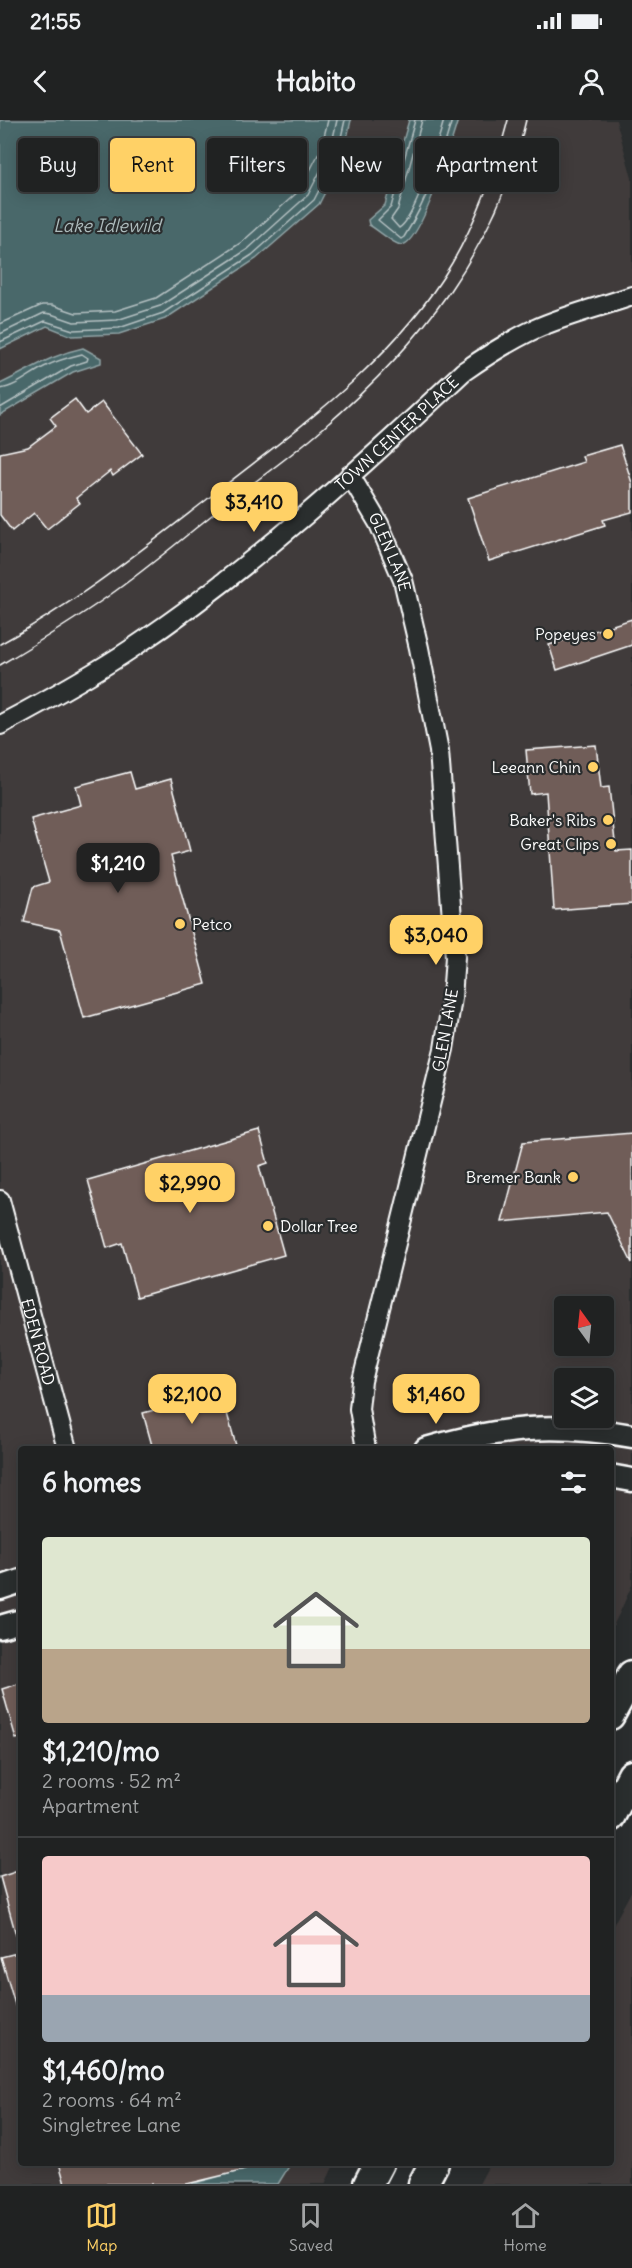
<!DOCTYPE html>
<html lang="en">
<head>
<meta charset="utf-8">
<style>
	:root { --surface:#202222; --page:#282a2a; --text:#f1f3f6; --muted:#a2a4a5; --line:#3d3f40; --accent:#ffd166 }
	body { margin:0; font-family:Delius,sans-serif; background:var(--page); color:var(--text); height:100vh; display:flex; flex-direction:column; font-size:22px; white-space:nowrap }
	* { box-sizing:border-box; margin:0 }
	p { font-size:20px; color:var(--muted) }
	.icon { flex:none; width:33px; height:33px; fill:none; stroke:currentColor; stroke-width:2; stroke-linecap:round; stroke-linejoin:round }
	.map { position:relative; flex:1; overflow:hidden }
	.details { position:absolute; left:18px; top:1326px; width:596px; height:720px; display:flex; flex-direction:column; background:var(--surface); border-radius:6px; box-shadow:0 3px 15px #0003,0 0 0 2px var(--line) }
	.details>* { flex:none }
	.banner { position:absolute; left:18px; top:18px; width:597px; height:54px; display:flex; gap:12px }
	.needle { width:39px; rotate:345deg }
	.controls { position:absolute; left:554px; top:1176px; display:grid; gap:12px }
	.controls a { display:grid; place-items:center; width:60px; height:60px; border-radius:6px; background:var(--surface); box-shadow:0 3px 15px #0003,0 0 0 2px var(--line); font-size:30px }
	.price { position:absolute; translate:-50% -51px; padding:0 14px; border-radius:12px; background:var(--accent); color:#111; font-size:20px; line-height:39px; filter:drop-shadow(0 2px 3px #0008) }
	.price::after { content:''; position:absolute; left:50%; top:36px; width:18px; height:14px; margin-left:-9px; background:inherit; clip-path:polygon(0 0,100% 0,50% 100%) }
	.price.active { background:#222; color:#fff }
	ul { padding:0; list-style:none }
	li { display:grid; align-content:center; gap:12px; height:318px; padding:0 24px }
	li+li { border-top:2px solid var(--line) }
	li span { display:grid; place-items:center; height:186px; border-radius:6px; color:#555 }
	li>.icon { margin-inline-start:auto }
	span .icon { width:108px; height:108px; fill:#fffc; stroke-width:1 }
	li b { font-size:26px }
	h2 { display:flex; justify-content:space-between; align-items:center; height:72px; padding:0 24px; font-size:26px }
	.chip { padding:0 21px; border-radius:6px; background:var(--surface); box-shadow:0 3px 15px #0003,0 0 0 2px var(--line); font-size:21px; line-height:54px }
	.chip.active { background:var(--accent); color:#111 }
	.status { display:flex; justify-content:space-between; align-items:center; height:42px; padding:0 30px; background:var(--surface); direction:ltr }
	.status svg { height:16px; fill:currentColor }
	header { display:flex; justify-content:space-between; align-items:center; height:78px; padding:0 24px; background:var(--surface); font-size:27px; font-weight:700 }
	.tab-bar { display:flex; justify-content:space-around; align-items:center; height:84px; border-top:2px solid var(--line); background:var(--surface); font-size:16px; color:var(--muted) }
	.tab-bar a { display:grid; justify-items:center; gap:3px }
	.tab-bar .active { color:var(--accent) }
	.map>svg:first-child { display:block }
	.built { fill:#3f3b3b; fill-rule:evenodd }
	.water { fill:#48676a; stroke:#91a4a6; stroke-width:1.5 }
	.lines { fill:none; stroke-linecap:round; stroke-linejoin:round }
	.shore { stroke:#b6c2c3; stroke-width:1.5 }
	.building { fill:#6f5d59; stroke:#fff; stroke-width:1.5 }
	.minor-casing { stroke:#fff; stroke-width:22 }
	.tertiary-casing { stroke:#fff; stroke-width:27 }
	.primary-casing { stroke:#fff; stroke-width:33 }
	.minor { stroke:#2a2d2e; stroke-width:18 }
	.tertiary { stroke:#2a2d2e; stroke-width:22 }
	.primary { stroke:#2a2d2e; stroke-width:28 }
	.tram { stroke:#fff; stroke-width:1.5 }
	.poi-dot { fill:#ffd166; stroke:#2a2d2e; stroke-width:2 }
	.labels { text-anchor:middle; stroke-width:4.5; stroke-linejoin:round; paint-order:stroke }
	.street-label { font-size:16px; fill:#fff; stroke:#2a2d2e }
	.poi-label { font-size:16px; fill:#fff; stroke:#2a2d2e; text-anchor:end }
	.water-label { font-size:18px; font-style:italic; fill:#adbbbc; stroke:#2a2d2e }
</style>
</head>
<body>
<div class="status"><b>21:55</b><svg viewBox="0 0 49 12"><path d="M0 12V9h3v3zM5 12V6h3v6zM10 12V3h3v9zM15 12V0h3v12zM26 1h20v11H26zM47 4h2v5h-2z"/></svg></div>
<header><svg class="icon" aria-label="back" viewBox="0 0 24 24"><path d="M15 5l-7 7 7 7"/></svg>Habito<svg class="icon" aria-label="person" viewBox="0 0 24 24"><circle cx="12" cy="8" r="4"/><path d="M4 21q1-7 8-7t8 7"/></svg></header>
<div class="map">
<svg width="632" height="2064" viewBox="0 0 632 2064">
	<rect width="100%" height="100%" fill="#2a2d2e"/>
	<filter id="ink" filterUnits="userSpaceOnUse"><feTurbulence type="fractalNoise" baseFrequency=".0167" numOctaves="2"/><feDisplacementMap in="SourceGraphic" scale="12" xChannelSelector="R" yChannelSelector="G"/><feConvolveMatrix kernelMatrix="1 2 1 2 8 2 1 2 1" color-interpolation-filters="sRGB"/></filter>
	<g filter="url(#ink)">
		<g class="built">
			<path d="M0,0H616L632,58V1465L620,1492L611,1510L610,1329H21V2043H335L325,2064H0ZM564,1186H603V1226H564ZM564,1258H603V1298H564Z"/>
			<polygon points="632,1770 632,2064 479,2064 490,2043 610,2043 611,1809"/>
		</g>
		<g class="water">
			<polygon points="0,0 351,0 343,37 319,84 256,139 165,199 119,214 72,216 47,206 0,229"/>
			<path d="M409,0H458C452,19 421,126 401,125C393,124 377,109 369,105L368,100L385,85Z"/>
			<path d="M83,228L101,238V243L73,252L0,295V264C30,250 50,235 83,228Z"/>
			<polygon points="237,2043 291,2043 278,2064 192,2064 239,2051"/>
		</g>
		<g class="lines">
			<g class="shore">
				<path d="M415,0L391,87L378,100L401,119L404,117C427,81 440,41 452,0"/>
				<path d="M422,0L398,89L391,99L399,108C416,98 438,21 444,0"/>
				<polyline points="0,204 42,185 52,185 76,193 115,191 156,178 242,122 300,70 321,29 328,0"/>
				<polyline points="0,214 44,193 51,194 74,202 117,200 160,186 248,129 308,75 330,32 337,0"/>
				<polyline points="0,222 45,201 73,210 119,208 163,193 252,135 314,80 337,35 345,0"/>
				<path d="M0,269C17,267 31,253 46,246C58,240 70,237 82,234L88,238L87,241L71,246L0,288"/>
			</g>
		</g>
		<g class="building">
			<polygon points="75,279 86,294 102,282 142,334 113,356 110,351 76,378 80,383 47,409 34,393 12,411 0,395 0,333 28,327 56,306 50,298"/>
			<polygon points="620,325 632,363 632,392 603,400 605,405 489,441 468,378 584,342 582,336"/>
			<polygon points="632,499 632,525 557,550 549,525"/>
			<polygon points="596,625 601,668 609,667 616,731 632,730 632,784 554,790 546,672 530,674 526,630"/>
			<polygon points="130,652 135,669 171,659 190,731 171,736 206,864 84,898 60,810 24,802 33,767 49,762 31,699 81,685 76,666"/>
			<polygon points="259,1011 268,1043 259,1046 284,1135 137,1177 122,1123 107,1128 88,1060"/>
			<polygon points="632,1013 632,1143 607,1092 502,1102 523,1022"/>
			<polygon points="221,1272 237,1329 153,1329 143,1293"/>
			<polygon points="21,1563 21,1618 16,1619 2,1569"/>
			<polygon points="21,1750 21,1815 16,1815 0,1757"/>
			<polygon points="21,1832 21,1887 16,1888 1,1837"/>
			<polygon points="59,2043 244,2043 245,2050 187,2064 65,2064"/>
		</g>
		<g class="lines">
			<g class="minor-casing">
				<g id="minor">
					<path id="s1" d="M350,355L379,404L403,460L419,528L439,631L455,837L452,878L444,929L362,1261L359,1289L366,1329"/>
					<path id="s2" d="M0,605C45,581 91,556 134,527C252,448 359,350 463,252C486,236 509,221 535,209C566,195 600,187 632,176"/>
					<path id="s3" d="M0,1080L67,1329"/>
				</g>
			</g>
			<g class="tertiary-casing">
				<g id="tertiary">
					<path d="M426,1329C502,1307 554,1302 632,1316"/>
					<polyline points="610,1356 632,1360"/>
					<polyline points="0,1468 21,1461"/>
					<polyline points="0,1507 21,1501"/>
				</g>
			</g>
			<g class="primary-casing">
				<g id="primary">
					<polyline points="610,1595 632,1555"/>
					<polyline points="610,1697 632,1655"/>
					<polyline points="368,2064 379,2043"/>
					<polyline points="423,2064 434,2043"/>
				</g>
			</g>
			<use href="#minor" class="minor"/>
			<use href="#tertiary" class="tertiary"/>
			<use href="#primary" class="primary"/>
			<g class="tram">
				<path d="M0,524C74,484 139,432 205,381C294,311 393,243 452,143C478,98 495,50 508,0"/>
				<path d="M0,545C37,523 73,501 107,477C147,449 184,417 222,387C255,361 290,337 322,309C420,225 497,128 526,0"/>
			</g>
		</g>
	</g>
	<g class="poi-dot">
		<circle cx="608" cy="514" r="6"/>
		<circle cx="593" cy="647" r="6"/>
		<circle cx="608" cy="700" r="6"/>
		<circle cx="611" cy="724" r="6"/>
		<circle cx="180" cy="804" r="6"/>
		<circle cx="573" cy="1057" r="6"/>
		<circle cx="268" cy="1106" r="6"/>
	</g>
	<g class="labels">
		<g class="street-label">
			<text dy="6" stroke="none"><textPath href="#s2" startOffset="494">TOWN CENTER PLACE</textPath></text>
			<text dy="6" stroke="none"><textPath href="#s1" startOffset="87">GLEN LANE</textPath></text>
			<text transform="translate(445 910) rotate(-80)" y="6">GLEN LANE</text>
			<text dy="6" stroke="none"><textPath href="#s3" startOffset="147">EDEN ROAD</textPath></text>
		</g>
		<g class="poi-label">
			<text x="596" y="520">Popeyes</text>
			<text x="581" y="653">Leeann Chin</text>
			<text x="596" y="706">Baker's Ribs</text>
			<text x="599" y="730">Great Clips</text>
			<text x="192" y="810" text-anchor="start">Petco</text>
			<text x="561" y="1063">Bremer Bank</text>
			<text x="280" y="1112" text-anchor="start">Dollar Tree</text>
		</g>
		<g class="water-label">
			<text x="107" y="112">Lake Idlewild</text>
		</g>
	</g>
</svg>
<div class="controls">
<a><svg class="needle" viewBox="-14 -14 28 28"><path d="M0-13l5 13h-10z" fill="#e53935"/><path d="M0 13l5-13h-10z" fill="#a2a4a5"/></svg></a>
<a><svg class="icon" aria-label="layers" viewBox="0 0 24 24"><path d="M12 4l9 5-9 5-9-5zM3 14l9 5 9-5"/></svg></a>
</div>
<b class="price" style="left:254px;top:413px">$3,410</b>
<b class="price active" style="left:118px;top:774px">$1,210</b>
<b class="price" style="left:436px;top:846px">$3,040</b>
<b class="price" style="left:190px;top:1094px">$2,990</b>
<b class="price" style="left:192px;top:1305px">$2,100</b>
<b class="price" style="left:436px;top:1305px">$1,460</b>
<div class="banner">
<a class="chip">Buy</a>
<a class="chip active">Rent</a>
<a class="chip">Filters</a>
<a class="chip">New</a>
<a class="chip">Apartment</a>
</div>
<section class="details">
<h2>6 homes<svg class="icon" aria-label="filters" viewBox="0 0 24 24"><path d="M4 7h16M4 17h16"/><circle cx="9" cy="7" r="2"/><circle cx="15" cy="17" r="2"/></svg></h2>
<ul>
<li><span style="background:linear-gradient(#dfe7d0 60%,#b9a48a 0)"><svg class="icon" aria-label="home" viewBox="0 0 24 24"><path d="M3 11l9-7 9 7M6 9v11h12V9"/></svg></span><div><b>$1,210/mo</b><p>2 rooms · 52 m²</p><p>Apartment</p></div></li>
<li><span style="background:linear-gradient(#f6c9c9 75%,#9aa5b1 0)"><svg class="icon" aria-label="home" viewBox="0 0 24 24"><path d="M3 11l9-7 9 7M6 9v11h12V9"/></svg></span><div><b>$1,460/mo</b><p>2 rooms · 64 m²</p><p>Singletree Lane</p></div></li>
</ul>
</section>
</div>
<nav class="tab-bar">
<a class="active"><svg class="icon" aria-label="map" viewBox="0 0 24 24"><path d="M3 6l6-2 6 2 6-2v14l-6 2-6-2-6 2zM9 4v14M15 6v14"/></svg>Map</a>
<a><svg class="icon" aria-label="saved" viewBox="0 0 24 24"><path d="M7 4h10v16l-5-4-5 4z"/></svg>Saved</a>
<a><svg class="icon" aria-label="home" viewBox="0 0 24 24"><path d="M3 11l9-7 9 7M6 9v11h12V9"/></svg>Home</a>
</nav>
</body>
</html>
